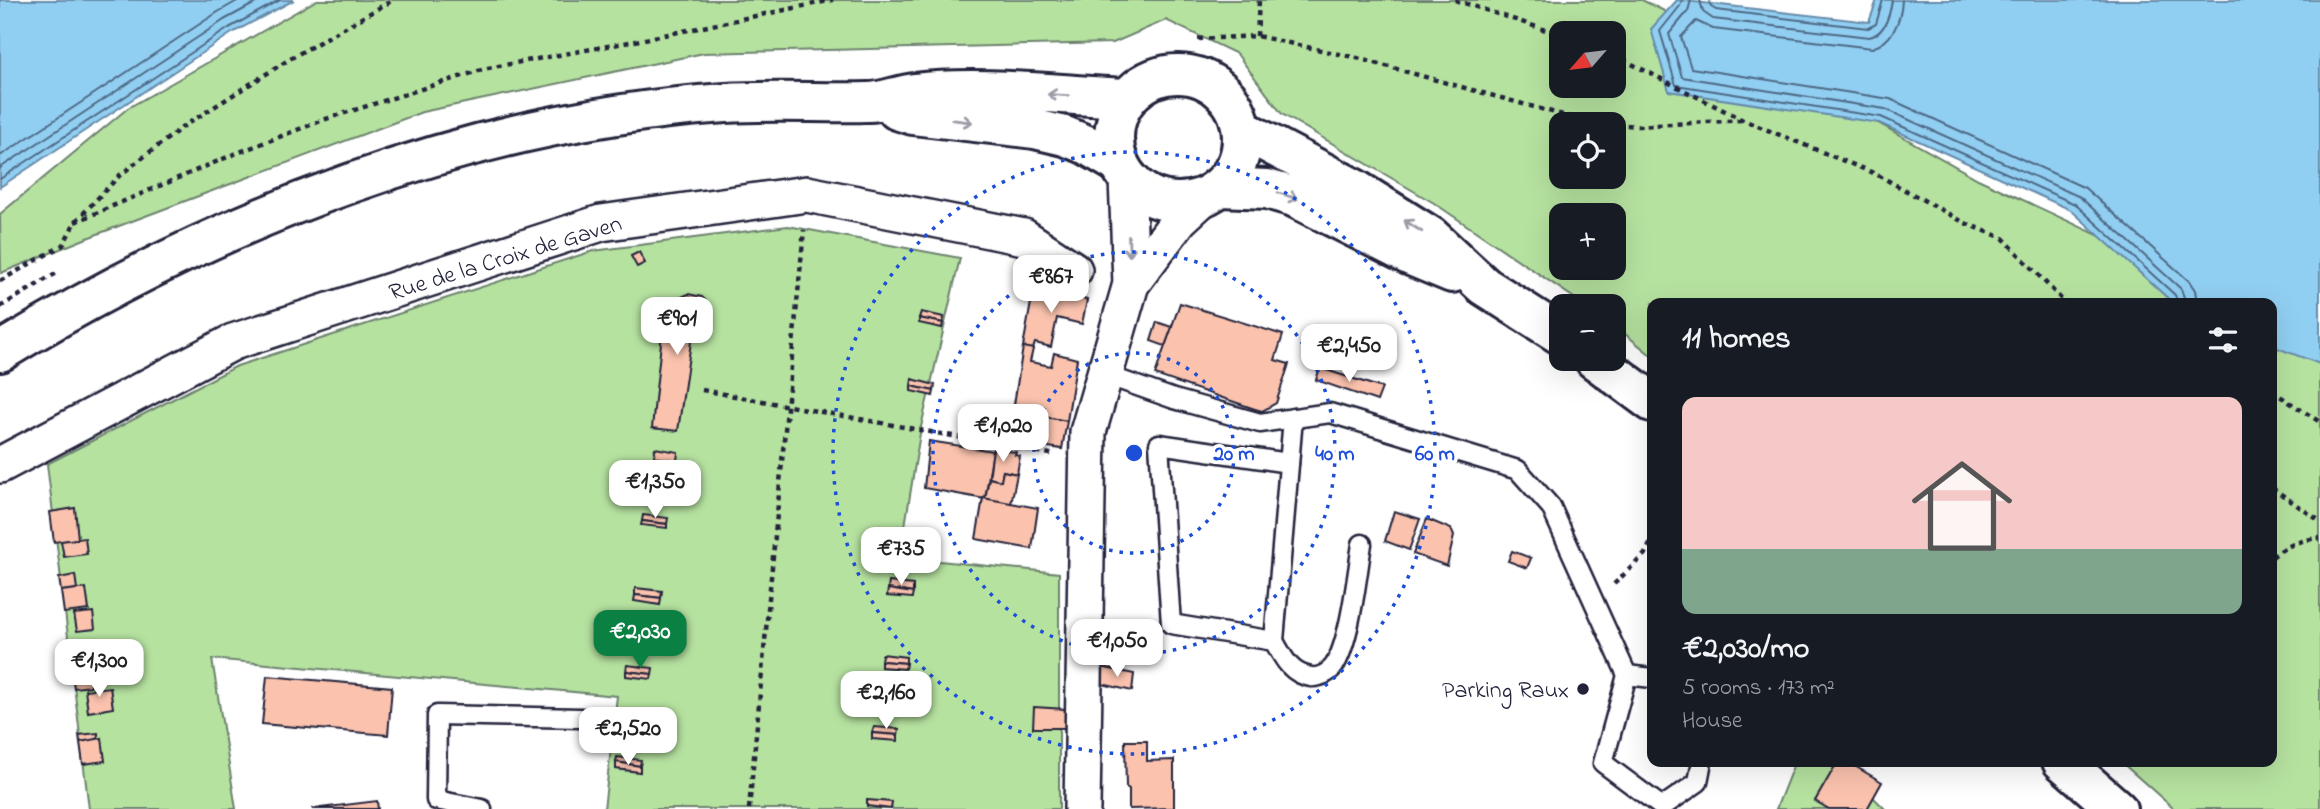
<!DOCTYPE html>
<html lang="en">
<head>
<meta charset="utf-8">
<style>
	:root { --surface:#171b24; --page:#242831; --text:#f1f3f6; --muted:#9ea1a6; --accent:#0b8043 }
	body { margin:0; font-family:"Indie Flower",sans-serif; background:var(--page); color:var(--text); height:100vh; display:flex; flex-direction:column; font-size:26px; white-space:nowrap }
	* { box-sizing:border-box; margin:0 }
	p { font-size:23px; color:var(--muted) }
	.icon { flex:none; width:38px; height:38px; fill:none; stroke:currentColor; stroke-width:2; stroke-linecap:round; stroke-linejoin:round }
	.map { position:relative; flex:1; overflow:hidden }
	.side { position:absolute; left:1647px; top:298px; width:630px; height:469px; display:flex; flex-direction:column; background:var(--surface); border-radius:14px; box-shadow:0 7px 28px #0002 }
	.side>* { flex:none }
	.needle { width:46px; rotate:242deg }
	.fabs { position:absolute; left:1549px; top:21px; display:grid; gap:14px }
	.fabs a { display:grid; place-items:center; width:77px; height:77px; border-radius:14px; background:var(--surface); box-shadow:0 7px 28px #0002; font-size:35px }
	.price { position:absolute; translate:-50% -60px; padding:0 16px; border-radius:14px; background:#fff; color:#222; font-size:23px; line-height:46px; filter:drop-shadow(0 2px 4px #0008) }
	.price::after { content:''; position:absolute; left:50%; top:42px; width:21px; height:16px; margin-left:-10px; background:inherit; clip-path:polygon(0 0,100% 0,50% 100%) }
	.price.on { background:var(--accent); color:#fff }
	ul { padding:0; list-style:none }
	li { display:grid; align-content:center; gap:14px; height:371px; padding:0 35px }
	li span { display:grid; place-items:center; height:217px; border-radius:14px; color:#555 }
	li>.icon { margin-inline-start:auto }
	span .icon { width:126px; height:126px; fill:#fffc; stroke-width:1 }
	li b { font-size:30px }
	h2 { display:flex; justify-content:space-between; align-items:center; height:84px; padding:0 35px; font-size:30px }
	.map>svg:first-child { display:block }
	.green { fill:#b6e2a0; stroke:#6c826e; stroke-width:2; fill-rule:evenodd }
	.water { fill:#91cff2; stroke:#658aa9; stroke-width:2 }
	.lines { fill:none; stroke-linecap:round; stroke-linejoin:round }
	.shore { stroke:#4e6784; stroke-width:2 }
	.building { fill:#fbc3ae; stroke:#22223b; stroke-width:2 }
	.service-casing { stroke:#22223b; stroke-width:23 }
	.minor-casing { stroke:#22223b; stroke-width:40 }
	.primary-casing { stroke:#22223b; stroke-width:44 }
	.path { stroke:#22223b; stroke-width:4.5; stroke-dasharray:5 5; stroke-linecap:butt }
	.service { stroke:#fff; stroke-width:18 }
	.minor { stroke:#fff; stroke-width:35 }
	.primary { stroke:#fff; stroke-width:38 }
	.oneway { stroke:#9c9ca7 }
	.ring { fill:none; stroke:#1d4ed8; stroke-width:3.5; stroke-dasharray:3.5 7 }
	.poi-dot { fill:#22223b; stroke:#fff; stroke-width:2.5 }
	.labels { text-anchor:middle; stroke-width:7; stroke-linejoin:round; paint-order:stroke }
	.street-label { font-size:24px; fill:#22223b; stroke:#fff }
	.poi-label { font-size:24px; fill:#22223b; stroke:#fff; text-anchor:end }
	.centre { fill:#1d4ed8; stroke:#fff; stroke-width:3.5 }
	.ring-label { font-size:21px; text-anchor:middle; font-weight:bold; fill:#1d4ed8; stroke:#fff; stroke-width:7; stroke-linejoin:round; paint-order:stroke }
</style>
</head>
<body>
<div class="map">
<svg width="2320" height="809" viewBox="0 0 2320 809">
	<rect width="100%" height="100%" fill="#fff"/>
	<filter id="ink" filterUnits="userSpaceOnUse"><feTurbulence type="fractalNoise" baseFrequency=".0143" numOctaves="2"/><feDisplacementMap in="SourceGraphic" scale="14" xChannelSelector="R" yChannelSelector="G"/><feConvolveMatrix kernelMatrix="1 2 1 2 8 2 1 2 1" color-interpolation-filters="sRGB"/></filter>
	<g filter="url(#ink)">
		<g class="green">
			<path d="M317,0H1642L1782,69L1978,179L2147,258L2233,303H1652V356L1614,325V306H1586L1434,203L1282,114L1237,54L1166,20L1113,43L704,53L422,112L87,238L1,273L0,214L128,108ZM1561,33H1614V86H1561ZM1561,124H1614V177H1561ZM1561,215H1614V268H1561Z"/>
			<polygon points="788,226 960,258 921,427 900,557 1059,573 1059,809 604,809 617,696 212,659 236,809 89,809 47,464 237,366 593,251"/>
			<polygon points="2272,323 2320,348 2320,809 2174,809 2120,761 2272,761"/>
			<polygon points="1795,761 1837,761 1885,809 1776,809"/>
		</g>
		<g class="water">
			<polygon points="0,0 294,0 232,33 0,187"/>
			<polygon points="1677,0 1869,22 1877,0 2320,0 2320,364 2272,346 2272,303 2173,303 2071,210 1879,123 1669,91 1651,29"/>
		</g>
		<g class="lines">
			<g class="shore">
				<polyline points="1682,0 1680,6 1660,31 1676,85 1881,117 2075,204 2175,295 2178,303"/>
				<polyline points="1691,0 1688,11 1669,34 1682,77 1885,109 2080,197 2181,289 2186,303"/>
				<path d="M1700,0L1703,12L1713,19L1869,37C1885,34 1890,15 1892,0"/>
				<polyline points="1709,0 1711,7 1716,10 1868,28 1876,24 1883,0"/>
				<path d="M1902,0C1901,20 1893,42 1872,48L1713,29L1696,21L1681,37L1691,68L1890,99L2085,188L2189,281L2195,290L2197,303"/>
				<polyline points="0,156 218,12 239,0"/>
				<polyline points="0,168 224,20 261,0"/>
				<polyline points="0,179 229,28 280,0"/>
			</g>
		</g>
		<g class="building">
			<polygon points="639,252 645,263 637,267 631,256"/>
			<polygon points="1034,286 1087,300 1082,324 1057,318 1051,347 1035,343 1033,349 1023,347"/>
			<polygon points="688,294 702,297 708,303 710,307 709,325 703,332 692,335 678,431 652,428 665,305"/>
			<polygon points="1180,303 1283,335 1275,360 1289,364 1276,403 1262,411 1255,409 1155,375"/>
			<polygon points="921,312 944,317 943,323 919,318"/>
			<polygon points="919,318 943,323 942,328 919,323"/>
			<polygon points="1157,322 1172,327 1165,346 1151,341"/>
			<polygon points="1023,347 1033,349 1030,362 1051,366 1054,353 1077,359 1067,421 1013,411"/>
			<polygon points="1320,368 1382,388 1377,401 1316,380"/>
			<polygon points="912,379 935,385 934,391 911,386"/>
			<polygon points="911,386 934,391 933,396 911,391"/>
			<polygon points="1013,411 1040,416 1035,445 1009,438"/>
			<polygon points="1040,416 1067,421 1062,449 1035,445"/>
			<polygon points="929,441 993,451 985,499 924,488"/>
			<polygon points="655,448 678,452 677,461 654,457"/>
			<polygon points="993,449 1016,452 1015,455 1020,456 1017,474 1003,471 1001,481 989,478"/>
			<polygon points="1003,471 1017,474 1011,504 985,499 989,478 1001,481"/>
			<polygon points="983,498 1038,508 1032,549 976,539"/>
			<polygon points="75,508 78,539 54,542 50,512"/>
			<polygon points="1394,511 1420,519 1409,550 1385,541"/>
			<polygon points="643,515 668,518 667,524 642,521"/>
			<polygon points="1427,519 1451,529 1454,536 1447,566 1413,554"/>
			<polygon points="642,521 667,524 667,528 641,525"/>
			<polygon points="85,538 87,554 64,557 61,541"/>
			<polygon points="1512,551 1531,558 1527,568 1508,561"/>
			<polygon points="75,575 77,589 61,591 59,578"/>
			<polygon points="889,582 913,585 913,593 888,589"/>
			<polygon points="86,588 89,610 64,613 61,591"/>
			<polygon points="635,588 662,591 661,598 635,595"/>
			<polygon points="888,589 913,593 912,598 887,596"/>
			<polygon points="635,595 661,598 660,605 634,601"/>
			<polygon points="93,612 95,629 77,631 74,614"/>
			<polygon points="882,654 906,657 906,663 881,661"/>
			<polygon points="1102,655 1118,657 1116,670 1101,667"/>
			<polygon points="88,657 91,686 74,688 70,660"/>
			<polygon points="881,661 906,663 905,669 881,667"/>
			<polygon points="627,665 653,668 652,674 626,671"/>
			<polygon points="1101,667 1134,674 1132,691 1102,684"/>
			<polygon points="626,671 652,674 651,679 626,676"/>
			<polygon points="267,676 392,687 388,735 262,724"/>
			<polygon points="110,687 113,708 88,712 85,690"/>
			<polygon points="1034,707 1065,709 1065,728 1033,728"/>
			<polygon points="874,727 899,729 898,735 872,733"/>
			<polygon points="98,733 98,739 80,742 79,735"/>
			<polygon points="872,733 898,735 898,741 872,739"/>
			<polygon points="102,738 105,761 83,764 80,742"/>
			<polygon points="1125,741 1147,741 1147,761 1174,760 1174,808 1129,809 1129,789 1126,787"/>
			<polygon points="617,757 641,760 640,766 616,762"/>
			<polygon points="1838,761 1846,761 1882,782 1867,809 1829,809 1815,801"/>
			<polygon points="616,762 640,766 640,772 616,769"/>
			<polygon points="867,800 892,802 891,809 867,806"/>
			<polygon points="377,801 378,809 312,809"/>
		</g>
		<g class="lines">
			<g class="service-casing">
				<g id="service">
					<polyline points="1106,375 1174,399 1260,423 1330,413 1518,470 1551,507 1627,675 1603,763 1662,807 1698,782 1702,761"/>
					<path d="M1293,418L1274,641C1283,657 1290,674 1311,677C1319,678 1329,673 1334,666C1350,642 1357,575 1362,544"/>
					<polyline points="1274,641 1171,624 1159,444 1289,463"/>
					<polyline points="1627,675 1652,678"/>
					<polyline points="482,809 436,800 437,715 581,718"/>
				</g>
			</g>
			<g class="minor-casing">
				<g id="minor">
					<polyline points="1127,178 1131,284 1180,219 1204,197"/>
					<polyline points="0,465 233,342 601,223 807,194 1024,237 1074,270"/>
					<polyline points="1082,809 1088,432 1131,284"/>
				</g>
			</g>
			<g class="primary-casing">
				<g id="primary">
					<circle cx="1178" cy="138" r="64"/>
					<polyline points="897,110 913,115 1035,129 1065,136 1087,145 1119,164"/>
					<polyline points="1243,130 1355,189 1430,236 1484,286 1561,335"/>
					<polyline points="1221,187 1267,189 1294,197 1411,256 1452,273"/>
					<path d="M0,352C216,220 471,119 726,103C773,100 820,103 868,102C883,102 898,95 914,93C982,85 1058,95 1126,98"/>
					<polyline points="1594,359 1652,402"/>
					<polyline points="2062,761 2117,809"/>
				</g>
			</g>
			<g class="path">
				<polyline points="1455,0 1561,35"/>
				<polyline points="1257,36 1259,0"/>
				<polyline points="1198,39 1257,36 1357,58 1588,122 1638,126 1743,120"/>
				<polyline points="1614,55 1743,120 1876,174 1965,223 2003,238 2065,303"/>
				<polyline points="75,222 237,153 326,119 488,68 635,41 833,0"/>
				<polyline points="0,281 63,245 75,222 120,175 184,126 293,57 393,0"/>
				<polyline points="0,307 60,271"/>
				<polyline points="702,390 1056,455"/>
				<polyline points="2272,391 2320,422"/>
				<polyline points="2272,488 2320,521"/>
				<path d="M2272,557C2285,546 2303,539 2320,538"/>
				<polyline points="1614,584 1645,554 1652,540"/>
				<polyline points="749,809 804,230"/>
			</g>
			<use href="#service" class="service"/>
			<use href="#minor" class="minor"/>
			<use href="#primary" class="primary"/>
		</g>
		<defs><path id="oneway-shaft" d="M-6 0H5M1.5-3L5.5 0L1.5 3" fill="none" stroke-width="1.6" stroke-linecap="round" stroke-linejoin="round" transform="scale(1.75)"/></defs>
		<g class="oneway">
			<use href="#oneway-shaft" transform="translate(1058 95) rotate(-177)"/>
			<use href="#oneway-shaft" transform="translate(962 121) rotate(7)"/>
			<use href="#oneway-shaft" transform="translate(1288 196) rotate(18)"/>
			<use href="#oneway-shaft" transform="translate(1413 226) rotate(-147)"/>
			<use href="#oneway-shaft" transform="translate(1129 246) rotate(87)"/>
		</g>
	</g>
	<g class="ring">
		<circle cx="1134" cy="453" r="100"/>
		<circle cx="1134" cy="453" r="201"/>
		<circle cx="1134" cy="453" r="301"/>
	</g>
	<circle class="poi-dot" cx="1583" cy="689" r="7"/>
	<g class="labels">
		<g class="street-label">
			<text transform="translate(505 257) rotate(-17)" y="8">Rue de la Croix de Gaven</text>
		</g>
		<g class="poi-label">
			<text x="1569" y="697">Parking Raux</text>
		</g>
	</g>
	<circle cx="1134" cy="453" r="10" class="centre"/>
	<g class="ring-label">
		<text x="1234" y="460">20 m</text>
		<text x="1335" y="460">40 m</text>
		<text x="1435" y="460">60 m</text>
	</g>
</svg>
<div class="fabs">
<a><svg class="needle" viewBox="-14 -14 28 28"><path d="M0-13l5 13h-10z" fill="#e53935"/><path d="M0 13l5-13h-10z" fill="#9ea1a6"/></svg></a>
<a><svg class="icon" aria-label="locate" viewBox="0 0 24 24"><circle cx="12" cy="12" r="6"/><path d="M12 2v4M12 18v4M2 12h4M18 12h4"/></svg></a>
<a>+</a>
<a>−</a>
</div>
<b class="price" style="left:1051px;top:315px">€867</b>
<b class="price" style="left:677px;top:357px">€901</b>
<b class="price" style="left:1349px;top:384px">€2,450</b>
<b class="price" style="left:1003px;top:464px">€1,020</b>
<b class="price" style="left:655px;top:520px">€1,350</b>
<b class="price" style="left:901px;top:587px">€735</b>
<b class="price on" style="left:640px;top:670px">€2,030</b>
<b class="price" style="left:1117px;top:679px">€1,050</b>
<b class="price" style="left:99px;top:699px">€1,300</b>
<b class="price" style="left:886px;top:731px">€2,160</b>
<b class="price" style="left:628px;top:767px">€2,520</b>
<section class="side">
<h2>11 homes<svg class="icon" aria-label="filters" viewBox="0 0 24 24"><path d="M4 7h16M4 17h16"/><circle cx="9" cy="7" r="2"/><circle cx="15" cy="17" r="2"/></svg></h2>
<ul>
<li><span style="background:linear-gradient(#f6c9c9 70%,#7fa58c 0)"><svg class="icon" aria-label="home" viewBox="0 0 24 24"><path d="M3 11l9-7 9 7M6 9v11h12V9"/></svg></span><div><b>€2,030/mo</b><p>5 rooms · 173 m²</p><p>House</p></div></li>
</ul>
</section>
</div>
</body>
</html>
